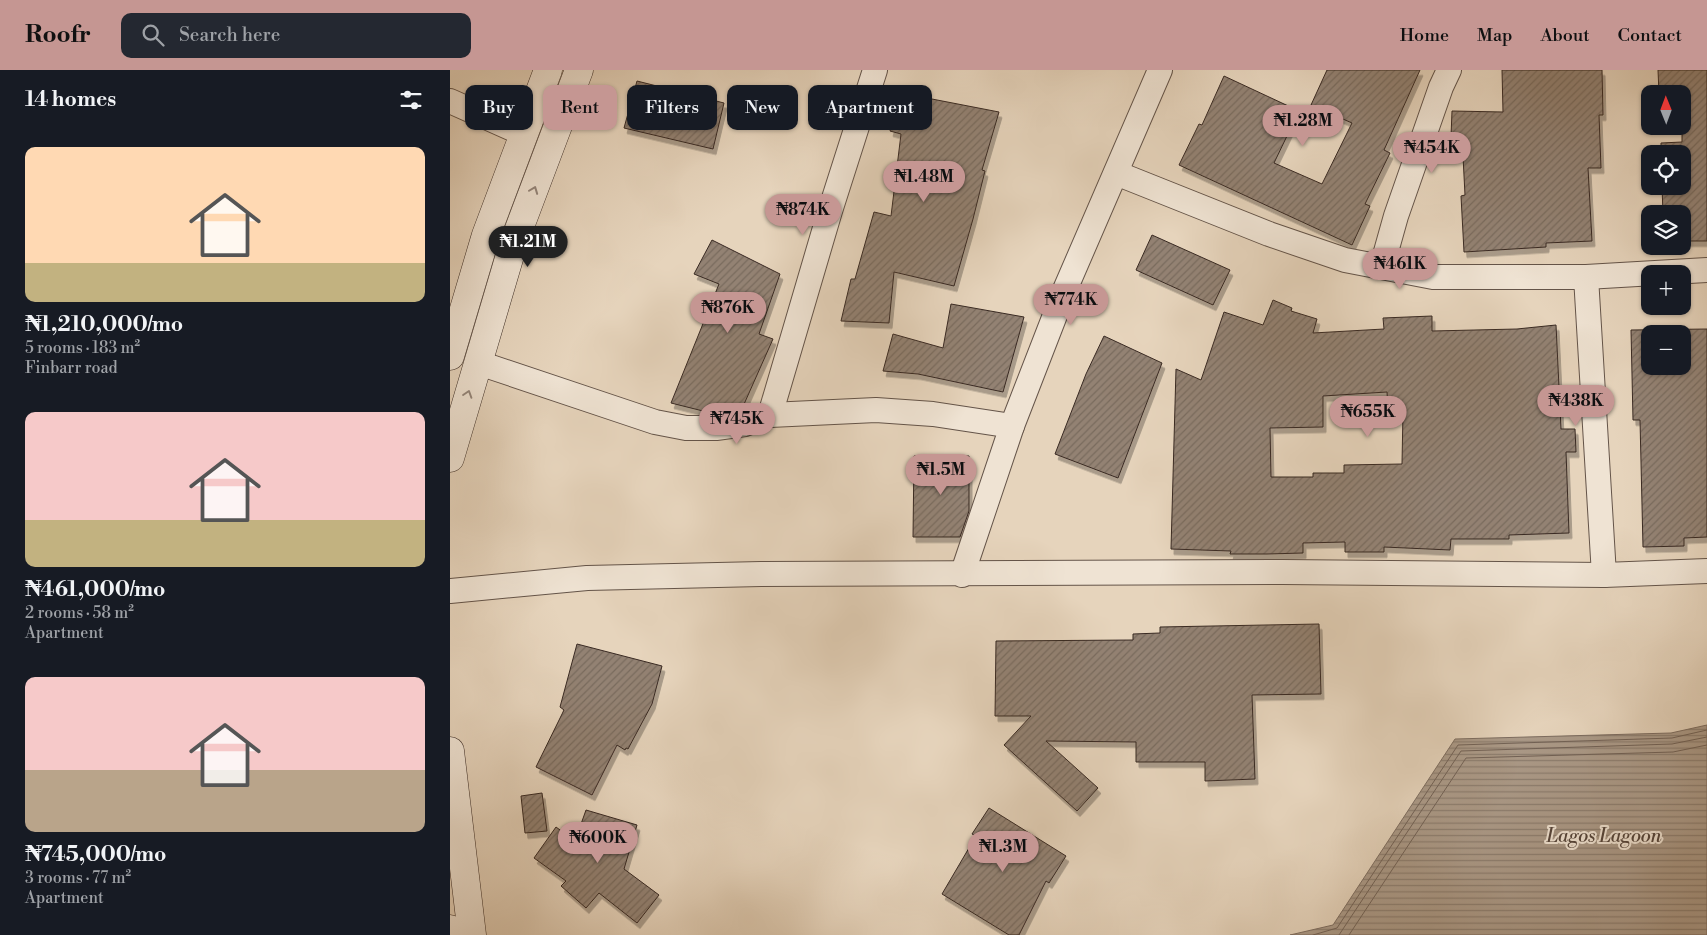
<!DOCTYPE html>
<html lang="en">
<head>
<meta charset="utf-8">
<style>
	:root { --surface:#171b24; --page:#242831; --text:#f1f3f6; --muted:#9ea1a6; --accent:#c59692 }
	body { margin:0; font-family:"Libre Bodoni",serif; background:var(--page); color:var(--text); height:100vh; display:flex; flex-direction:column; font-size:19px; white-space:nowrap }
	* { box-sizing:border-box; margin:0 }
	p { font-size:16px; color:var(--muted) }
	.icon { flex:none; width:28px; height:28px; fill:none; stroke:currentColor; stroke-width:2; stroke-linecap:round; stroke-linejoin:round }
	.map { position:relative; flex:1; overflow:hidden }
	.details { display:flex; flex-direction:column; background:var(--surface); width:450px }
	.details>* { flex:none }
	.banner { position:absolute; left:15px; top:15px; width:475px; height:45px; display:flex; gap:10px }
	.needle { width:32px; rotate:359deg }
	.buttons { position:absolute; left:1191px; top:15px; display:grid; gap:10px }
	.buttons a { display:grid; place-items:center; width:50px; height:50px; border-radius:10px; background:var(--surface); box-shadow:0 1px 4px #0004; font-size:25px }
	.price { position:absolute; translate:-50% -42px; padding:0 11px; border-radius:18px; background:var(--accent); color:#111; font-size:16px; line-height:32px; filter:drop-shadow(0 1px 2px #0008) }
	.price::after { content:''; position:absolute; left:50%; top:30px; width:15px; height:11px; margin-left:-8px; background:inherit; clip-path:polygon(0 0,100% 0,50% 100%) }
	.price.on { background:#222; color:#fff }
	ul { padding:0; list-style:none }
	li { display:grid; align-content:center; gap:10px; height:265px; padding:0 25px }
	li span { display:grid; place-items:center; height:155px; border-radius:10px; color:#555 }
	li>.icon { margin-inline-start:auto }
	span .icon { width:90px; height:90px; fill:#fffc; stroke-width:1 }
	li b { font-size:21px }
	h2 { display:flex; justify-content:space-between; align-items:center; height:60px; padding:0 25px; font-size:21px }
	.pill { padding:0 18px; border-radius:10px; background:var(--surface); box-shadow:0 1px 4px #0004; font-size:18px; line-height:45px }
	.pill.on { background:var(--accent); color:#111 }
	header { display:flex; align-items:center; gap:30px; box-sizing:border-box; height:70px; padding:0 25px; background:var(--accent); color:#111 }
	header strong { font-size:24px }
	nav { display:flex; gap:28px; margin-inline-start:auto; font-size:18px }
	.search { width:350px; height:45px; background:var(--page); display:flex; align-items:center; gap:12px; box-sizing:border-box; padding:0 18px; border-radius:10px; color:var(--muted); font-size:19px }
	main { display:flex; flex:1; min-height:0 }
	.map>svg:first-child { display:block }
	.water { fill:url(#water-rules); stroke:#7d6d60 }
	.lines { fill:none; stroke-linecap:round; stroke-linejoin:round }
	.shore { stroke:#726256; stroke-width:1 }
	.building { fill:url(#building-hatch); stroke:#392a23; fill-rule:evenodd; filter:url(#shadow) }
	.minor-casing { stroke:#645449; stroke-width:26 }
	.secondary-casing { stroke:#392a23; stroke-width:29 }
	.minor { stroke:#efe3d3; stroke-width:24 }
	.secondary { stroke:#efe3d3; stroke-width:28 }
	.oneway { stroke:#94867b }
	.labels { text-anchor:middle; stroke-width:4; stroke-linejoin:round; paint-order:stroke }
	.water-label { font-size:19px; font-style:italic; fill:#56463c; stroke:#efe3d3 }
</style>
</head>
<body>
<header>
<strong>Roofr</strong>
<div class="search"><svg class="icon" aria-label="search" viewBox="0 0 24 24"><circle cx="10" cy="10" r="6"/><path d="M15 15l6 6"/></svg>Search here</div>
<nav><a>Home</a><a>Map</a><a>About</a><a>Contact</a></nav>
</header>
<main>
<section class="details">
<h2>14 homes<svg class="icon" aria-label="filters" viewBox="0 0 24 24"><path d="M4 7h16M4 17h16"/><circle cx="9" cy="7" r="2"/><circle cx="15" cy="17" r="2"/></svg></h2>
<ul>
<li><span style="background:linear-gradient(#ffd9b3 75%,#c2b280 0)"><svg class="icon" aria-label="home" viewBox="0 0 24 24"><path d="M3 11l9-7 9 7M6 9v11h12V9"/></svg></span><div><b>₦1,210,000/mo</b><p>5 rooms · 183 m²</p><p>Finbarr road</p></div></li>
<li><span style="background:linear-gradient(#f6c9c9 70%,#c2b280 0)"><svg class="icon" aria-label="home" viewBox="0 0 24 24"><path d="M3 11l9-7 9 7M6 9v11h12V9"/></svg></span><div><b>₦461,000/mo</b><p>2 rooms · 58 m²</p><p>Apartment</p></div></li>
<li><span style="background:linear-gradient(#f6c9c9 60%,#b9a48a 0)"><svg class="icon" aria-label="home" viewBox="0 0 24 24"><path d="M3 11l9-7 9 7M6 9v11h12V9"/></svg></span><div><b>₦745,000/mo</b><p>3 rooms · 77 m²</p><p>Apartment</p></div></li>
</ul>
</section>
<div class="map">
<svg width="1257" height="865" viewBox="0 0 1257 865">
	<defs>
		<pattern id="water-rules" width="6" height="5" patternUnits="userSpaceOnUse" patternTransform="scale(1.25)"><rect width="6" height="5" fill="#ab9a88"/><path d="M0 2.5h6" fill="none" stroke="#8c7e6f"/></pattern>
		<pattern id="building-hatch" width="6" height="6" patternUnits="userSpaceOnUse" patternTransform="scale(1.25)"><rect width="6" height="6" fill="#938273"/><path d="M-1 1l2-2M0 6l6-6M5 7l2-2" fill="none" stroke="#796b5e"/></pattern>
		<filter id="shadow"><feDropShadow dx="3" dy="5.5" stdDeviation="0" flood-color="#0004"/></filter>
	</defs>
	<rect width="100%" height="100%" fill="#e6d4bc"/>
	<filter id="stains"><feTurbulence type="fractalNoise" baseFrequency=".004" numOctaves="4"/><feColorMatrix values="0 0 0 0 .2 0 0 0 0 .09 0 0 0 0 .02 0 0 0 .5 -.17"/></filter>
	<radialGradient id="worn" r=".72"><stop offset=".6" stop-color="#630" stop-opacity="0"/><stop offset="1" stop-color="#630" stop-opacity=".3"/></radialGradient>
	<polygon class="water" points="1257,655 1257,865 840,865 883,855 1005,669 1221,663"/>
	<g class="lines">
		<g class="shore">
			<polyline points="863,865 887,858 1008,675 1222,668 1257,660"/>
			<polyline points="889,865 1011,681 1222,674 1257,667"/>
			<polyline points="899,865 1016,688 1223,682 1257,675"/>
		</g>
	</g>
	<g class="building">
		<polygon points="877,0 970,0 934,80 940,83 915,134 920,136 902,175 729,95 749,54 752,55 774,6 849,41 824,93 872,114 902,53 861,35"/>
		<polygon points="1052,0 1152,0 1153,45 1149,45 1151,98 1138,98 1142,171 1096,173 1096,177 1014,182 1011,126 1015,125 1012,67 1001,67 1002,41 1053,42"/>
		<polygon points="1208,0 1257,0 1257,171 1232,171 1232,144 1213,144 1212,116 1232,116 1232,84 1211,84 1211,73 1232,72 1232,24 1209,24"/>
		<polygon points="187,11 274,33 263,79 174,58"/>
		<polygon points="451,23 549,42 532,100 535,101 523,149 504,216 444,202 439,253 391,251 401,209 405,209 424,142 441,146 451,64 440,61"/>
		<polygon points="702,165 780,200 763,235 686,200"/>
		<polygon points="262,170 330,204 309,264 323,269 291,341 265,344 221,333 269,214 244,204"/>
		<path d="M823,230L842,238L841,241L867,249L863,263L934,259L933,248L982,246V261L1067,259L1106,255L1111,359H1125L1126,382H1116L1119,463L1059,465V469H1001L1000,480L934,477V482H895V472L853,473V483L817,484H780L781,481L721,479L726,299L751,310L774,242L813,255ZM937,322L938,342L953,341L952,394L894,395V403H863V407H821L820,358L873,357V326Z"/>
		<polygon points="501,234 574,247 553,322 468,304 433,301 443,264 493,278"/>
		<path d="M1257,259V467L1234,468V476L1193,477L1190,350H1183L1181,260ZM1200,264H1232V296H1200Z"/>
		<polygon points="654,266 712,293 668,408 605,384 636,304"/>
		<polygon points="464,386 519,386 519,441 510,467 463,467"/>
		<polygon points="869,554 871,624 802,625 805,709 755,711 755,692 686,692 686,672 596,671 648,718 627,741 554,675 581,646 545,646 546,571 683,570 683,564 710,563 710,557"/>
		<polygon points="127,574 212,596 202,634 178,679 176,678 175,680 167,675 142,725 86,697 114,640 110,637"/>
		<polygon points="92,723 97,761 75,763 71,726"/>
		<polygon points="539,738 616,786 599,813 596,811 569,865 559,865 492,824 526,766 522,764"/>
		<polygon points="136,740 187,755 174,799 209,825 187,853 149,823 136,838 111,816 116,811 84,788 106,757 125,771"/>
	</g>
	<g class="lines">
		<g class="minor-casing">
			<g id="minor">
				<polyline points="0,31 74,64"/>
				<polyline points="666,103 819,164 895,190 983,207 1136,207 1257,200"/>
				<polyline points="932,196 946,146 991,17 999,0"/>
				<polyline points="1136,207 1154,505"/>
				<polyline points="29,293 205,352 236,358 266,358 295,354 320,345 426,340 483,344 562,356"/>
				<polyline points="320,345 380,141 425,0"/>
				<polyline points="512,505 562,356 614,222 710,0"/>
				<polyline points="0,521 137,508 311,504 833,502 1154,505 1257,501"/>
			</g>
		</g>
		<g class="secondary-casing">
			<g id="secondary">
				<polyline points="0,286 36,165 98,0"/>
				<polyline points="0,388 63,175 129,0"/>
				<polyline points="0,681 22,865"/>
				<polyline points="0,859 1,865"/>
			</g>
		</g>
		<use href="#minor" class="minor"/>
		<use href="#secondary" class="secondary"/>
	</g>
	<defs><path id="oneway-chevron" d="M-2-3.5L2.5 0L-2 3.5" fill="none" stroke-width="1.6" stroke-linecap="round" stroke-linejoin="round" transform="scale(1.25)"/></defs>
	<g class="oneway">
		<use href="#oneway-chevron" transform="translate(84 120) rotate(-69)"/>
		<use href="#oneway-chevron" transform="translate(18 324) rotate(-72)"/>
	</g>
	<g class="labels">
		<g class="water-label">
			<text x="1154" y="772">Lagos Lagoon</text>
		</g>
	</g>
	<rect width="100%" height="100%" filter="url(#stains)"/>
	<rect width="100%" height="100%" fill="url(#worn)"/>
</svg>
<div class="buttons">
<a><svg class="needle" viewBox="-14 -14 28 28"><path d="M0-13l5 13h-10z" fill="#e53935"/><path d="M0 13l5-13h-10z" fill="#9ea1a6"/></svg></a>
<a><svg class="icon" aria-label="locate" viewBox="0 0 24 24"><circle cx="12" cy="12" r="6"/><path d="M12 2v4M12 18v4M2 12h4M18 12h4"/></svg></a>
<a><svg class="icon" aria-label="layers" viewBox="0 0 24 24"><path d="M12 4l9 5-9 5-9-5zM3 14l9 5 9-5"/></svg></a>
<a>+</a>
<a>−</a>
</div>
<b class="price" style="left:853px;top:77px">₦1.28M</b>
<b class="price" style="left:982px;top:104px">₦454K</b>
<b class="price" style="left:474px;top:133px">₦1.48M</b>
<b class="price" style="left:353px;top:166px">₦874K</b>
<b class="price on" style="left:78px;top:198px">₦1.21M</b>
<b class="price" style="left:950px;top:220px">₦461K</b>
<b class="price" style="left:621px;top:256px">₦774K</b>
<b class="price" style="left:278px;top:264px">₦876K</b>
<b class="price" style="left:1126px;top:357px">₦438K</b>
<b class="price" style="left:918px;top:368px">₦655K</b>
<b class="price" style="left:287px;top:375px">₦745K</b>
<b class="price" style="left:491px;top:426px">₦1.5M</b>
<b class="price" style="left:148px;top:794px">₦600K</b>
<b class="price" style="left:553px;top:803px">₦1.3M</b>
<div class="banner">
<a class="pill">Buy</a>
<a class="pill on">Rent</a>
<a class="pill">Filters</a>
<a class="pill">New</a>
<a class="pill">Apartment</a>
</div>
</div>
</main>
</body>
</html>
